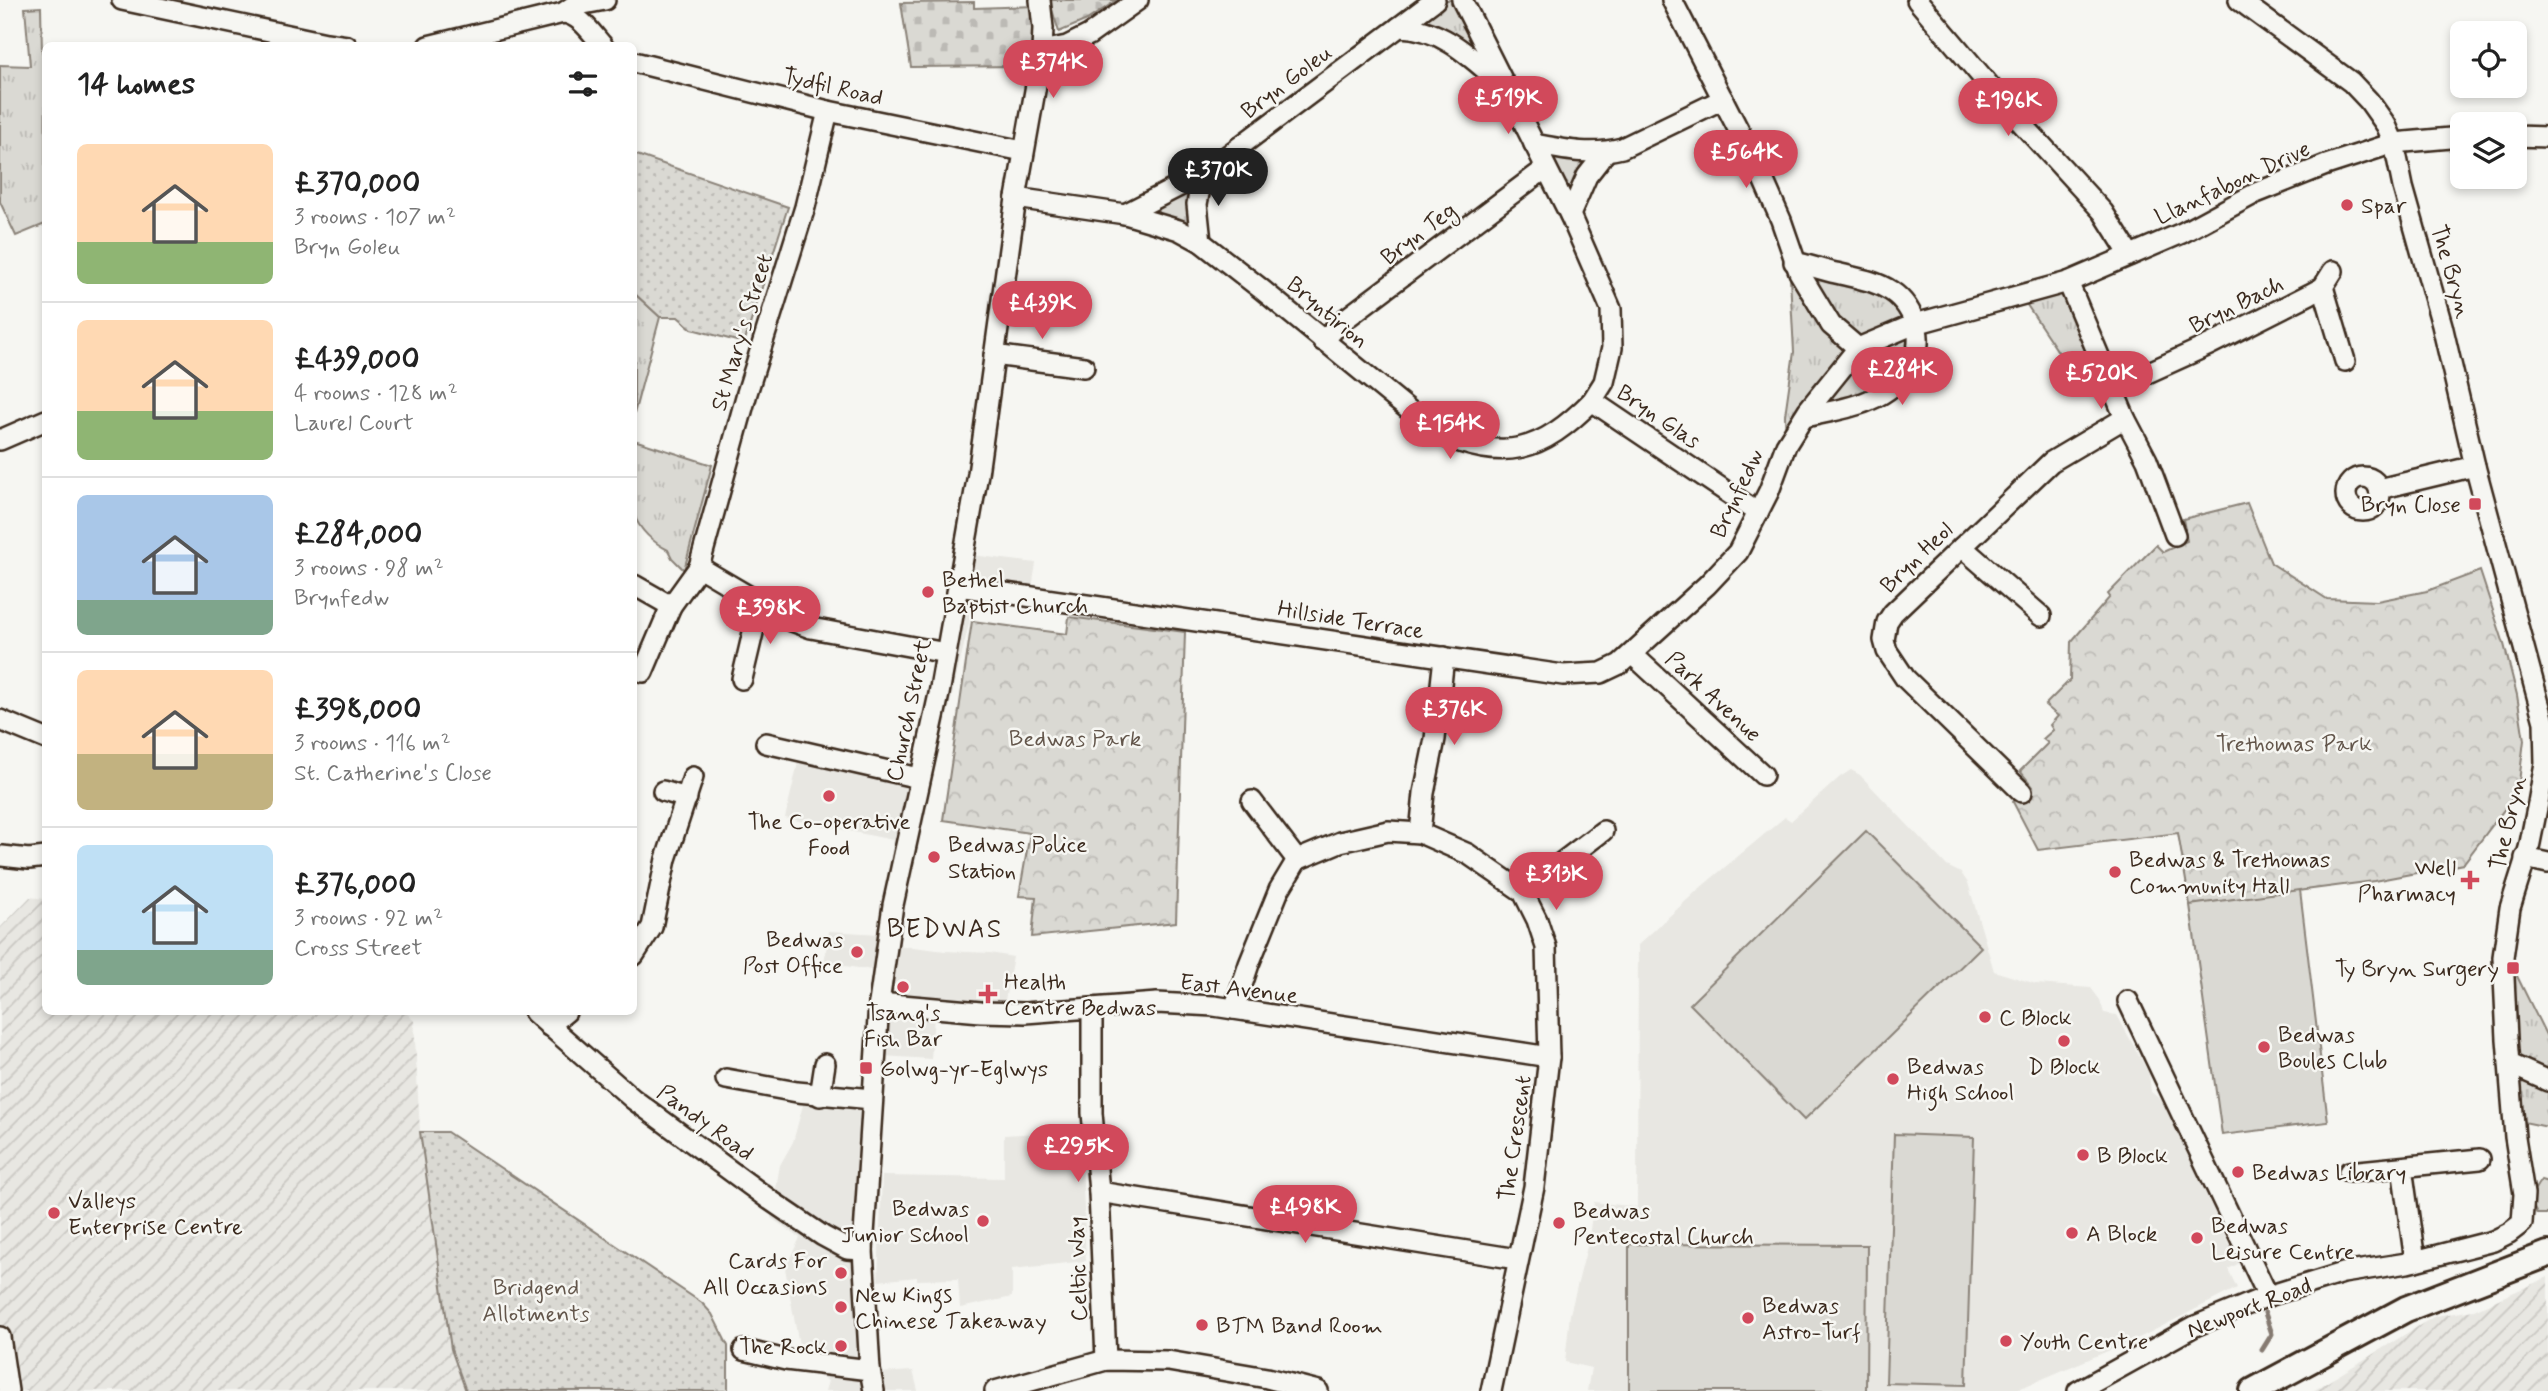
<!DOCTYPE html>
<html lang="en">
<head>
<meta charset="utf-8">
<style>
	:root { --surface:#fff; --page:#f2f2f2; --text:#222; --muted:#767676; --line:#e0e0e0; --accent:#d1495b }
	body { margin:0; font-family:Mynerve,sans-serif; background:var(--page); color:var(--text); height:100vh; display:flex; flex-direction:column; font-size:26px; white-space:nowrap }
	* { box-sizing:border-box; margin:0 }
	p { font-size:23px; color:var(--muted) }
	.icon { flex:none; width:38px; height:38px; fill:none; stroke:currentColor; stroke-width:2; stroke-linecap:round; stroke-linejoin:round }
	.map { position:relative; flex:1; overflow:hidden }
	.drawer { position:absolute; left:42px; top:42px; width:595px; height:973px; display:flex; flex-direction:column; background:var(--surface); border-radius:10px; box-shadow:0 4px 10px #0003 }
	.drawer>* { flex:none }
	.fabs { position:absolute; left:2450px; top:21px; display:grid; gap:14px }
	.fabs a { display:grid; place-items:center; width:77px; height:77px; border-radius:10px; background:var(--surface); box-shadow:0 4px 10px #0003; font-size:35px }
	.price { position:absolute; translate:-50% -60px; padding:0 16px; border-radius:24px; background:var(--accent); color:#fff; font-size:23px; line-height:46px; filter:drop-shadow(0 2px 4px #0008) }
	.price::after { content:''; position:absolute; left:50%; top:42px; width:21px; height:16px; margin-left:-10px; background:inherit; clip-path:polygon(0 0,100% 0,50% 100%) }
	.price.on { background:#222; color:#fff }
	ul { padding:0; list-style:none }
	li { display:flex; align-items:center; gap:21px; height:175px; padding:0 35px }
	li+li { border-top:2px solid var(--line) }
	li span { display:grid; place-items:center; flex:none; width:196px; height:140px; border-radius:10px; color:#555 }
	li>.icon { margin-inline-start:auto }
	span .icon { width:84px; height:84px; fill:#fffc; stroke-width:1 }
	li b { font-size:30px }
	h2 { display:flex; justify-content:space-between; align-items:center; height:84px; padding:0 35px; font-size:30px }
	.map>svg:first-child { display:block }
	.built { fill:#e8e7e2 }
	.industrial { fill:url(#industrial-furrows) }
	.grass { fill:url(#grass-tufts); stroke:#8a8278; stroke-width:2 }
	.forest { fill:url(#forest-crowns); stroke:#8a8278; stroke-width:2 }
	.cemetery { fill:url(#cemetery-stones); stroke:#8a8278; stroke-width:2 }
	.garden { fill:url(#garden-dots); stroke:#8a8278; stroke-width:2 }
	.pitch { fill:#dad9d3; stroke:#8a8278; stroke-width:2 }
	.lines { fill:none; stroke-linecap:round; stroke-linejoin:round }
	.stream { stroke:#857a71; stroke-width:5 }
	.minor-casing { stroke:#3b2a1e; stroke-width:24 }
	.major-casing { stroke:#3b2a1e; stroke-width:30 }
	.minor { stroke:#f6f6f2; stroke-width:19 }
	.major { stroke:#f6f6f2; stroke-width:24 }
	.poi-dot { fill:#d1495b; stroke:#f6f6f2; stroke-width:2.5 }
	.labels { text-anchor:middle; stroke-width:5; stroke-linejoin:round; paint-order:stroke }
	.street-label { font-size:23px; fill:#3b2a1e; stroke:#f6f6f2 }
	.poi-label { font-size:23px; fill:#3b2a1e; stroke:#f6f6f2; text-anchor:start }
	.park-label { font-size:23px; fill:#63564b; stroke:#f6f6f2 }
	.quarter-label { font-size:26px; letter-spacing:2px; fill:#3b2a1e; stroke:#f6f6f2 }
</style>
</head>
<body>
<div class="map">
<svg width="2548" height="1391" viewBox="0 0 2548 1391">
	<defs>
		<pattern id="industrial-furrows" width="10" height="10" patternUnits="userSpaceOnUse" patternTransform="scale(1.75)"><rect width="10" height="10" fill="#e8e7e2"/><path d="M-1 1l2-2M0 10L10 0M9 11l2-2" fill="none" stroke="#c8c6c1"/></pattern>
		<pattern id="grass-tufts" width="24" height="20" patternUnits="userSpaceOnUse" patternTransform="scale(1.75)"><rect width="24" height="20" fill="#dad9d3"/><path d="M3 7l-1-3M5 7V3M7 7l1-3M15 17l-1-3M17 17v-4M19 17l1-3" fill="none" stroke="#bcbab5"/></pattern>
		<pattern id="forest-crowns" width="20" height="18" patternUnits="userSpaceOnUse" patternTransform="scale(1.75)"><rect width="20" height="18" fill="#dad9d3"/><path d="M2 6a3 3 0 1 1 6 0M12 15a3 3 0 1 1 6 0" fill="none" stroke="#bcbab5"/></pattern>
		<pattern id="cemetery-stones" width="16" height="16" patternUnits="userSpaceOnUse" patternTransform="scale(1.75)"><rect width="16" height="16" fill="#dad9d3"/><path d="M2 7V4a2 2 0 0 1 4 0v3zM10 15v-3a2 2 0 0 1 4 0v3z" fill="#bcbab5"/></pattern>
		<pattern id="garden-dots" width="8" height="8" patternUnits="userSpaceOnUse" patternTransform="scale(1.75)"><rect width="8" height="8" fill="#dad9d3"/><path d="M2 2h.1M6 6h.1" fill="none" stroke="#bcbab5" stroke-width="1.8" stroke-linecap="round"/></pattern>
	</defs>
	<rect width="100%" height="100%" fill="#f6f6f2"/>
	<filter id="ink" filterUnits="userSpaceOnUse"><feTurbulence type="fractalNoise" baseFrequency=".0143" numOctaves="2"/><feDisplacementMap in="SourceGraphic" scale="14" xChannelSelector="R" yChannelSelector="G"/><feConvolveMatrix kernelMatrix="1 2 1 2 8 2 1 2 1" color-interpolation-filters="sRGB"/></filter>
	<g filter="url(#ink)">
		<g class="built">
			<polygon points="955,553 1036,563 1029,607 975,598 911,870 897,945 945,951 990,953 1013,957 1004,1006 935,1001 931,1059 882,1056 873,1178 873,1276 879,1373 913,1371 918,1391 825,1391 828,1381 803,1367 785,1268 800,1238 771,1218 780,1165 793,1142 803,1105 862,1107 872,970 824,963 829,931 880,934 893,840 785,818 802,746 914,770"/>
			<polygon points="1851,770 1860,775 1947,866 1961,873 1968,883 1994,971 2036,984 2091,988 2100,1000 2104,1013 2117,1015 2149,1074 2151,1092 2164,1102 2238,1264 2228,1269 2237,1288 2143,1336 2014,1391 1587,1391 1591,1368 1565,1362 1570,1314 1588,1243 1594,1202 1637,1207 1638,945 1700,888 1785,817 1791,821 1840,777"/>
			<polygon points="1077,1131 1081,1134 1086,1261 1012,1269 1012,1297 960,1308 958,1279 917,1280 917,1277 878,1281 882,1176 1004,1178 1004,1135"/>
		</g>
		<g class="industrial">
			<polygon points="30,897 45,899 46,1012 406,1012 414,1021 420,1132 451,1349 466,1391 0,1391 0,928"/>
			<polygon points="2548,1277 2548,1391 2313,1391 2435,1316 2474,1310"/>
		</g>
		<g class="grass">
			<polygon points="1435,0 1462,0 1504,87 1408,27"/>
			<polygon points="41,7 42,52 46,58 45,224 16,236 0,202 0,65 30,66 25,8"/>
			<polygon points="1534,144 1593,153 1574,202"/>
			<polygon points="1203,174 1201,242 1125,214"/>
			<polygon points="1788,241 1795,262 1867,279 1915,324 1902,379 1804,417 1786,445 1785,415 1794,352"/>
			<polygon points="2068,282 2125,418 2059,353 2021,296"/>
			<polygon points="634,293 660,317 634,414"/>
			<path d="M634,440L712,465L684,570L672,558L668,550C654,543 639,530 634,514C630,502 633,455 634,440Z"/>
			<polygon points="2503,968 2516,974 2548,1039 2548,1127 2514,1120"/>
			<path d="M2541,1180L2548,1182V1214H2537C2529,1200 2531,1193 2541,1180Z"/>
		</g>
		<g class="forest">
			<polygon points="2247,503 2271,563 2327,599 2377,601 2427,591 2480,571 2504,644 2517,695 2524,740 2518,791 2463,864 2374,881 2190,905 2178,833 2038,850 2013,802 2022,792 2033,787 2020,771 2048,743 2043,739 2053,730 2050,725 2058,716 2045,705 2070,680 2071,642 2110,597 2108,594 2156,545 2163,552 2187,541 2183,519"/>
			<polygon points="1069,617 1185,632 1176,922 1032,937 1036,897 1019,896 1030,833 943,820 972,621 1067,634"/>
		</g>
		<g class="cemetery">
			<polygon points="1049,0 1117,0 1087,20 1059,32"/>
			<polygon points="974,2 974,8 1035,6 1036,31 1030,66 911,67 901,3"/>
		</g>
		<g class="garden">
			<polygon points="634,154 788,207 744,343 692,329 678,317 660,317 634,293"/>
			<polygon points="420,1132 447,1132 702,1303 712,1314 728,1346 728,1391 466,1391 451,1349"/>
		</g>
		<g class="pitch">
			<polygon points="1866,831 1981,947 1804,1120 1690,1004"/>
			<polygon points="2300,890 2328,1122 2222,1135 2190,905"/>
			<polygon points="1894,1134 1974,1137 1966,1385 1886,1383"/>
			<polygon points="1629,1244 1867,1245 1866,1391 1629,1391"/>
		</g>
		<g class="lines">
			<polyline class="stream" points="2262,1350 2272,1334 2265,1313"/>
			<g class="minor-casing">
				<g id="minor">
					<polyline points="122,0 326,43 347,46"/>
					<polyline points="1462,0 1570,215 1611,309 1612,348 1604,382 1592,401 1758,513"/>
					<polyline points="1672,0 1759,170 1781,220 1799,272 1831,325 1858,348"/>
					<polyline points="1917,0 2016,117 2103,212 2130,255"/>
					<polyline points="563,13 573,6 605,0"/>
					<path d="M1399,27C1439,27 1469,55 1497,80"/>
					<path d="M428,46L563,13C580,14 592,34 603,46"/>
					<polyline points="1042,51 1067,46 1089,35 1138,0"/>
					<polyline points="634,62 828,111 1023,151"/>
					<polyline points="828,111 805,207 747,393 699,567 789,620 811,628 946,653"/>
					<polyline points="2515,136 2548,137"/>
					<path d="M1534,144C1565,150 1591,156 1622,148L1723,99"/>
					<path d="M1016,198L1125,214L1179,230L1201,242L1260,288L1437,433C1505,463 1541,452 1592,401"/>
					<polyline points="1125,214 1203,174 1435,0"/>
					<polyline points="1570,215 1587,176 1605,153"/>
					<polyline points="1201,242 1197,204 1203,174"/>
					<path d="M1794,262C1809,265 1822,270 1836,273C1856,278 1874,280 1891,291C1905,300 1913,315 1917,330C1920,342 1917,356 1910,366C1887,404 1844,409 1804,417"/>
					<polyline points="2068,282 2125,418 2147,460 2175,535"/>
					<polyline points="2323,287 2345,361"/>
					<polyline points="1323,341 1340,323 1546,168"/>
					<polyline points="994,355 1084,367"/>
					<polyline points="2114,388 2209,345 2310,294 2323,287 2333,271"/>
					<polyline points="0,440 46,420"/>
					<circle cx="2363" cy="494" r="17"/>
					<polyline points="2379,489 2475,466"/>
					<polyline points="1962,547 2041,616"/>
					<polyline points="634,585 671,606"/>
					<polyline points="958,586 1563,675 1601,673 1620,664 1707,585 1738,552 1769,491 1786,445 1808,410 1858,348 1915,324 2068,282 2182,233 2256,193 2326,165 2394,143 2462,137"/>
					<polyline points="1632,654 1763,775"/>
					<polyline points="643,672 671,606 699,567"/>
					<polyline points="742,679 760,603"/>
					<polyline points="0,720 46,739"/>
					<polyline points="766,743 919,778"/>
					<polyline points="663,791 687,798"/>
					<polyline points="2022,792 1905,678 1887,651 1884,640 1887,622 1893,613 2051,462 2125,418"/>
					<polyline points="1252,801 1297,860"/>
					<polyline points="1420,833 1424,793 1435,739 1444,657"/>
					<polyline points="2,856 29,859 46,857"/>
					<polyline points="2525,858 2548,863"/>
					<polyline points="1523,892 1603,831"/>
					<polyline points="634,955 652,927 666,859 693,777"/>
					<polyline points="2128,1001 2268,1296"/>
					<polyline points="879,1003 981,1012 1025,1013 1157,1003 1214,1006 1549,1057"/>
					<polyline points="1092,1008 1092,1113 1099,1192 1106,1360"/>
					<polyline points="1234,1009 1249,964 1279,890 1297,860 1340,842 1388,831 1420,833 1468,854 1523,892 1537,920 1546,947 1549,1057 1534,1187 1491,1391"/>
					<polyline points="534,1012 633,1099 770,1200 823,1236 847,1249 863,1250"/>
					<polyline points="549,1026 566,1012"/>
					<polyline points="2510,1064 2548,1081"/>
					<polyline points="726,1079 797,1092 872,1099"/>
					<polyline points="820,1096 825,1064"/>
					<polyline points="2402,1167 2415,1261"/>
					<polyline points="2349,1172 2480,1159"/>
					<polyline points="1099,1192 1517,1259"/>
					<polyline points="0,1337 8,1391"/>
					<polyline points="744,1350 786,1360 870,1370"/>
					<polyline points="874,1391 870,1370 863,1250 879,1003 893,905 939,694 978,474 1016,198 1042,51 1043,28 1040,0"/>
					<polyline points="995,1391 1106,1360 1168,1361 1267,1378 1318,1391"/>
					<polyline points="2078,1391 2195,1326 2268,1296 2343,1273 2407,1263 2493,1241 2509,1233 2522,1223 2524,1194 2515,1137 2507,1039 2503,957 2510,908 2529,848 2538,803 2545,763 2544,722 2475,466 2442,325 2403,187 2394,143 2386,125 2369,101 2351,82 2239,0"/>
				</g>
			</g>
			<g class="major-casing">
				<polyline id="major" points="2253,1391 2406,1309 2548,1254"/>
			</g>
			<use href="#minor" class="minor"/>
			<use href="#major" class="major"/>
		</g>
	</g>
	<g class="poi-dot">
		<circle cx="2347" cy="205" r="7"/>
		<rect x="2468" y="497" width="14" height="14" rx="3.5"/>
		<circle cx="928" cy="592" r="7"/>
		<circle cx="829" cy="796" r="7"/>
		<circle cx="934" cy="857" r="7"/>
		<circle cx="2115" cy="872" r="7"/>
		<path d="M2466.5 869.5h7v7h7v7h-7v7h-7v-7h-7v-7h7z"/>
		<circle cx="857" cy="952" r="7"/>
		<rect x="2506" y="961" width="14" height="14" rx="3.5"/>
		<circle cx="903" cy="987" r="7"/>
		<path d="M984.5 983.5h7v7h7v7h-7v7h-7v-7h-7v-7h7z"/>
		<circle cx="1985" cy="1017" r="7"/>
		<circle cx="2064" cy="1041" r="7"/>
		<circle cx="2264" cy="1047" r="7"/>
		<rect x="859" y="1061" width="14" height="14" rx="3.5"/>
		<circle cx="1893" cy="1079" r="7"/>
		<circle cx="2083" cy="1155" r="7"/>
		<circle cx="2238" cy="1172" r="7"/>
		<circle cx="54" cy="1213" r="7"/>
		<circle cx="983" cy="1221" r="7"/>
		<circle cx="1559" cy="1223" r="7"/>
		<circle cx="2072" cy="1233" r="7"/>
		<circle cx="2197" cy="1238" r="7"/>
		<circle cx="841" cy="1273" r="7"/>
		<circle cx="841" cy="1307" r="7"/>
		<circle cx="1748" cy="1318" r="7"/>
		<circle cx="1202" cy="1325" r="7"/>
		<circle cx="2006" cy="1341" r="7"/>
		<circle cx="841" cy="1346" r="7"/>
	</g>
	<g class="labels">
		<g class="street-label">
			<text transform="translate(1286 81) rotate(-37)" y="8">Bryn Goleu</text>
			<text transform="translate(833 86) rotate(13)" y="8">Tydfil Road</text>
			<text transform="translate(2232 182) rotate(-25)" y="8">Llanfabon Drive</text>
			<text transform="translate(1418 233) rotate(-37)" y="8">Bryn Teg</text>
			<text transform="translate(2452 271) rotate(74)" y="8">The Bryn</text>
			<text transform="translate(2236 304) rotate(-26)" y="8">Bryn Bach</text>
			<text transform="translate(1328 312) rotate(40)" y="8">Bryntirion</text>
			<text transform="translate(741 332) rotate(-73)" y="8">St Mary's Street</text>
			<text transform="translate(1659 416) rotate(34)" y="8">Bryn Glas</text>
			<text transform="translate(1736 493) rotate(-65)" y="8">Brynfedw</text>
			<text transform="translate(1916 557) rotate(-44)" y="8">Bryn Heol</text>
			<text transform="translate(1351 619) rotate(9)" y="8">Hillside Terrace</text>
			<text transform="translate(1714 696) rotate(43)" y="8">Park Avenue</text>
			<text transform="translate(908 710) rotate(-78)" y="8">Church Street</text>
			<text transform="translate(2507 823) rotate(-77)" y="8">The Bryn</text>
			<text transform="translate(1239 988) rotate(7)" y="8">East Avenue</text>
			<text transform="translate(706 1122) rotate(36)" y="8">Pandy Road</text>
			<text transform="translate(1514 1138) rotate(-82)" y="8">The Crescent</text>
			<text transform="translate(1077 1269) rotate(-92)" y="8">Celtic Way</text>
			<text transform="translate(2249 1307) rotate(-21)" y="8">Newport Road</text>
		</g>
		<g class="poi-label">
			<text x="2361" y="213">Spar</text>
			<text x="2461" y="512" text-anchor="end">Bryn Close</text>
			<text x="942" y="587">Bethel<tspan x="942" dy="26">Baptist Church</tspan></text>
			<text x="829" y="829" text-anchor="middle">The Co-operative<tspan x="829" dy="26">Food</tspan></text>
			<text x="948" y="852">Bedwas Police<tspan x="948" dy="26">Station</tspan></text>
			<text x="2129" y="867">Bedwas &amp; Trethomas<tspan x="2129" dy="26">Community Hall</tspan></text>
			<text x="2456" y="875" text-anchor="end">Well<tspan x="2456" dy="26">Pharmacy</tspan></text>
			<text x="843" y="947" text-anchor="end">Bedwas<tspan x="843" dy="26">Post Office</tspan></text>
			<text x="2499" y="976" text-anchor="end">Ty Bryn Surgery</text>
			<text x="1004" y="989">Health<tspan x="1004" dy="26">Centre Bedwas</tspan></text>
			<text x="903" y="1020" text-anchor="middle">Tsang's<tspan x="903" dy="26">Fish Bar</tspan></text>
			<text x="1999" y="1025">C Block</text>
			<text x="2278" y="1042">Bedwas<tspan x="2278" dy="26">Boules Club</tspan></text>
			<text x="1907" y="1074">Bedwas<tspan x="1907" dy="26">High School</tspan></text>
			<text x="2064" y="1074" text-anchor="middle">D Block</text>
			<text x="880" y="1076">Golwg-yr-Eglwys</text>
			<text x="2097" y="1163">B Block</text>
			<text x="2252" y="1180">Bedwas Library</text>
			<text x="68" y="1208">Valleys<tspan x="68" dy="26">Enterprise Centre</tspan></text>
			<text x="969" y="1216" text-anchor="end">Bedwas<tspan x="969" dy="26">Junior School</tspan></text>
			<text x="1573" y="1218">Bedwas<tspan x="1573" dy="26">Pentecostal Church</tspan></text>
			<text x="2211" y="1233">Bedwas<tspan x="2211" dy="26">Leisure Centre</tspan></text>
			<text x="2086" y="1241">A Block</text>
			<text x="827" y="1268" text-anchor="end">Cards For<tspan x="827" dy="26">All Occasions</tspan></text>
			<text x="855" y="1302">New Kings<tspan x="855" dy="26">Chinese Takeaway</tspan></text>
			<text x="1762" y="1313">Bedwas<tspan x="1762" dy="26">Astro-Turf</tspan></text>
			<text x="1216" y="1333">BTM Band Room</text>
			<text x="2020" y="1349">Youth Centre</text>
			<text x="827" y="1354" text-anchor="end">The Rock</text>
		</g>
		<g class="park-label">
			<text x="1075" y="746">Bedwas Park</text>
			<text x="2294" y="751">Trethomas Park</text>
			<text x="536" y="1295">Bridgend<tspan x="536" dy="26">Allotments</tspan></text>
		</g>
		<g class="quarter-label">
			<text x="945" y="937">BEDWAS</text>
		</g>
	</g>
</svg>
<div class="fabs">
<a><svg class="icon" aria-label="locate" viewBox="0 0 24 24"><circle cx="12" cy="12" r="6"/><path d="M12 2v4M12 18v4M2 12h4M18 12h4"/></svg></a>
<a><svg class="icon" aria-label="layers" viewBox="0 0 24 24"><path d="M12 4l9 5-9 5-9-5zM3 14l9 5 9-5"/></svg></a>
</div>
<b class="price" style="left:1053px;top:100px">£374K</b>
<b class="price" style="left:1508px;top:136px">£519K</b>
<b class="price" style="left:2008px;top:138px">£196K</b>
<b class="price" style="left:1746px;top:190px">£564K</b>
<b class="price on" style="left:1218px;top:208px">£370K</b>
<b class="price" style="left:1042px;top:341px">£439K</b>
<b class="price" style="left:1902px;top:407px">£284K</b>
<b class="price" style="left:2101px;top:411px">£520K</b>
<b class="price" style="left:1450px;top:461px">£154K</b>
<b class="price" style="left:770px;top:646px">£398K</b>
<b class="price" style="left:1454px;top:747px">£376K</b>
<b class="price" style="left:1556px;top:912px">£313K</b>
<b class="price" style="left:1078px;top:1184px">£295K</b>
<b class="price" style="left:1305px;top:1245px">£498K</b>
<section class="drawer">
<h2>14 homes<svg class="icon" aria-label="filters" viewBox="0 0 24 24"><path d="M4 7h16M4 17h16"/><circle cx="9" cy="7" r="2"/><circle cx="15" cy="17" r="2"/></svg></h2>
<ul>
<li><span style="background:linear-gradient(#ffd9b3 70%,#8fb573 0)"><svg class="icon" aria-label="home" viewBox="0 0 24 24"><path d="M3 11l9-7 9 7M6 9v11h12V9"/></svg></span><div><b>£370,000</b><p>3 rooms · 107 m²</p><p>Bryn Goleu</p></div></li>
<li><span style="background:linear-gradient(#ffd9b3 65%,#8fb573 0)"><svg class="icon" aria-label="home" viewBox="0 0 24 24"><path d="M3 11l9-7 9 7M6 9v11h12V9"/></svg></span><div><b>£439,000</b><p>4 rooms · 128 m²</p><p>Laurel Court</p></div></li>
<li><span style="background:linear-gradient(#a9c7e8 75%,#7fa58c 0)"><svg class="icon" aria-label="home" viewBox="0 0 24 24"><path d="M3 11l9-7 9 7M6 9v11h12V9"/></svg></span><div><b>£284,000</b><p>3 rooms · 98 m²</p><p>Brynfedw</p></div></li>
<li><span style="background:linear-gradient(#ffd9b3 60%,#c2b280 0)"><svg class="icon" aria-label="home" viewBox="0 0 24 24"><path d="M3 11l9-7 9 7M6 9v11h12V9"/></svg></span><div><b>£398,000</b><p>3 rooms · 116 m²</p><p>St. Catherine's Close</p></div></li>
<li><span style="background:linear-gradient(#bfe0f5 75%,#7fa58c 0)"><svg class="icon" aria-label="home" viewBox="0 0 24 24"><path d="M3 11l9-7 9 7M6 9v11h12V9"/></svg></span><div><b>£376,000</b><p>3 rooms · 92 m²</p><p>Cross Street</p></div></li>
</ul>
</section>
</div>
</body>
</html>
